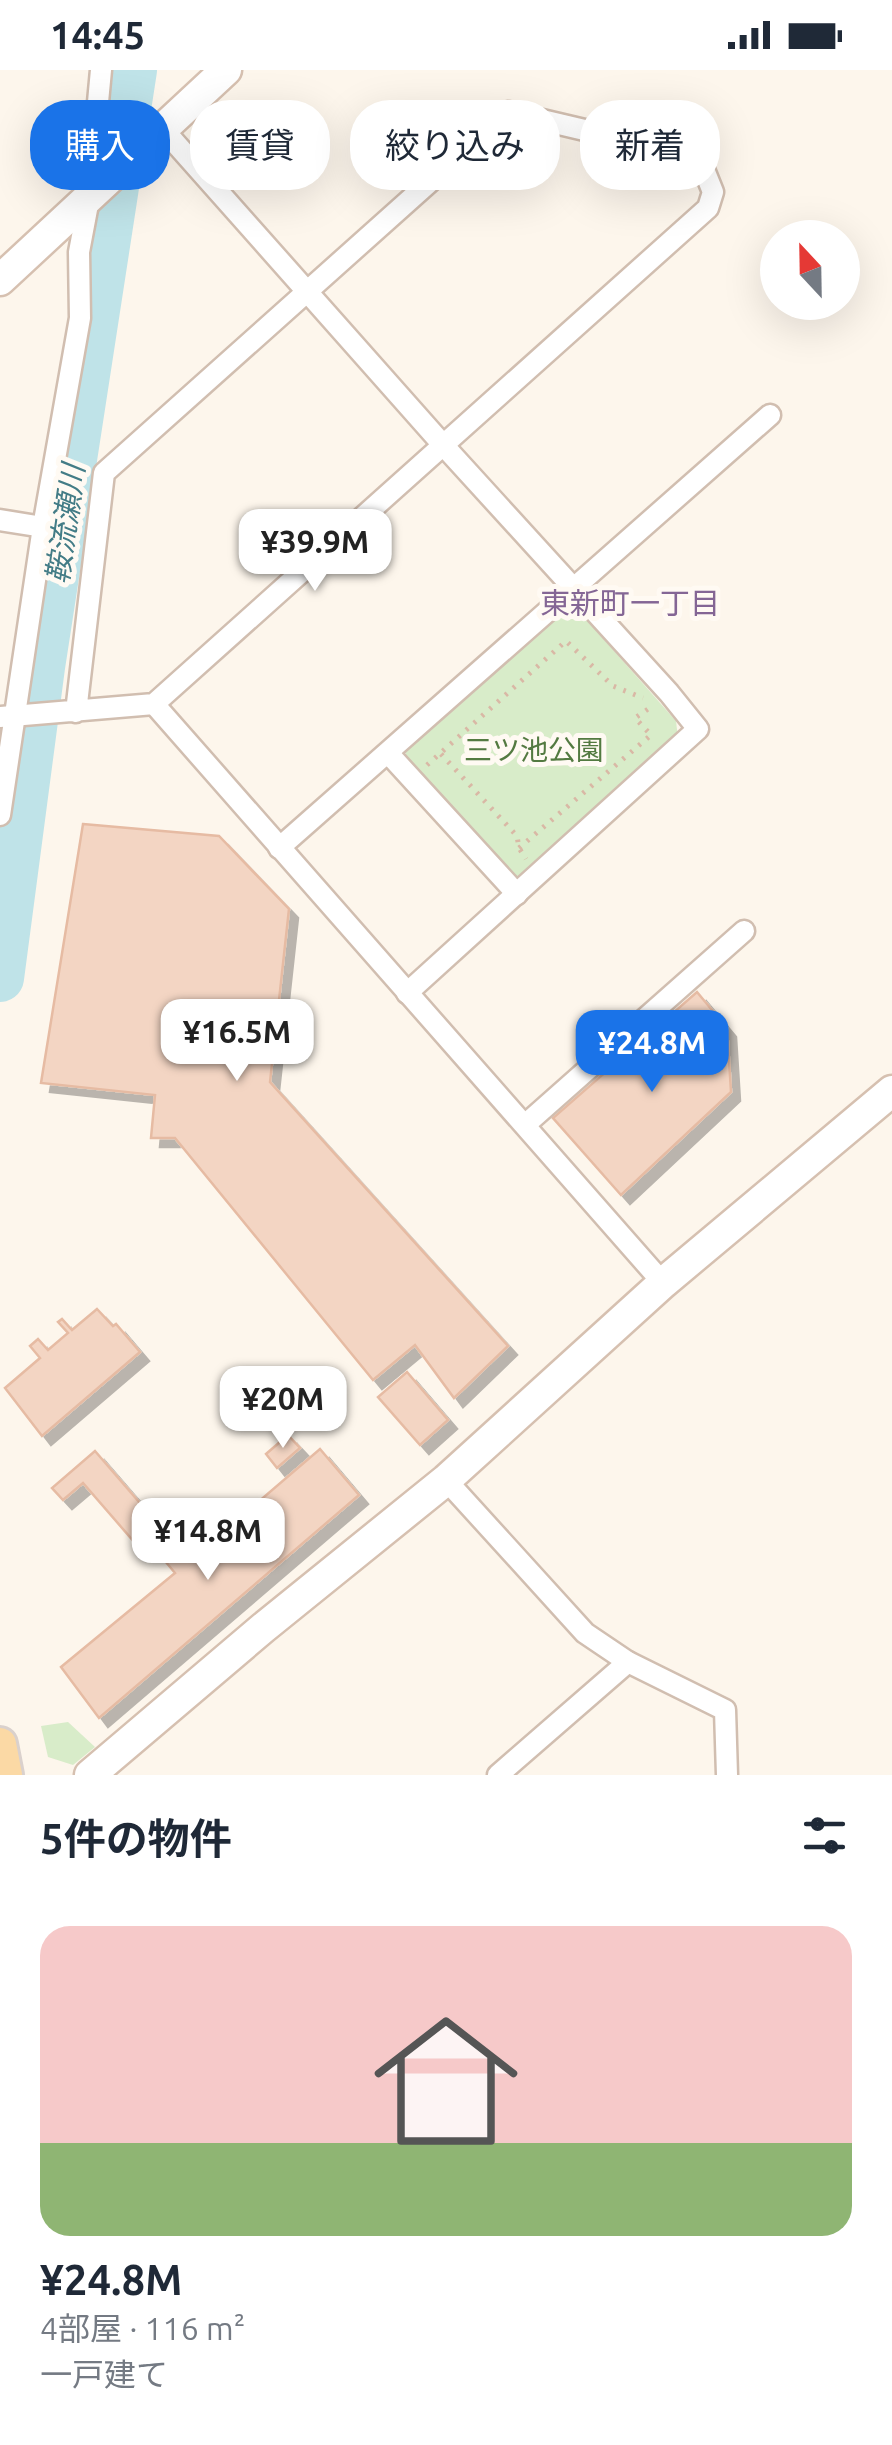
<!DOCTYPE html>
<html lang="ja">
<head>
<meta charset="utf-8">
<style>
	:root { --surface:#fff; --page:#f6f6f7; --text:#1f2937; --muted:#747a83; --line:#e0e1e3; --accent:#1a73e8 }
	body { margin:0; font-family:Ubuntu,"Noto Sans JP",sans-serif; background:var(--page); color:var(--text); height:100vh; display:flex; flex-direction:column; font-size:38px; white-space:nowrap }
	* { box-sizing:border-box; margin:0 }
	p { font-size:32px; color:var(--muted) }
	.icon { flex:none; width:55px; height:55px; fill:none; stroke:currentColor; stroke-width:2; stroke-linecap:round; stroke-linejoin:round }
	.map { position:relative; height:1705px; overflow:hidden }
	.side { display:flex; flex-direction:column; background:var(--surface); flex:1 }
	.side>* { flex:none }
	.guide { position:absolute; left:30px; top:30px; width:832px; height:90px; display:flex; gap:20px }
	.needle { width:65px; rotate:338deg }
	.buttons { position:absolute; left:760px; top:150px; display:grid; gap:20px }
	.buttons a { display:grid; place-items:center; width:100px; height:100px; border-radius:50%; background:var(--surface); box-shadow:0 10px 40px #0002; font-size:50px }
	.price { position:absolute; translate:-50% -85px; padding:0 22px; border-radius:20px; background:#fff; color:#222; font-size:32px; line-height:65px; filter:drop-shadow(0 2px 5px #0008) }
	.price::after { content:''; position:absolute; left:50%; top:60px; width:30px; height:22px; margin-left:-15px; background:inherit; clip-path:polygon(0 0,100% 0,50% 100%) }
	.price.on { background:var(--accent); color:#fff }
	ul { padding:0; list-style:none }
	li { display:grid; align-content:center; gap:20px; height:530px; padding:0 40px }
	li+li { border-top:2px solid var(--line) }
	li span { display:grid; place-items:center; height:310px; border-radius:30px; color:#555 }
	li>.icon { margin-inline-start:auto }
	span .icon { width:180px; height:180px; fill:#fffc; stroke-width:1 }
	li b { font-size:42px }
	h2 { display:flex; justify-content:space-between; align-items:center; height:120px; padding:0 40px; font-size:42px }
	.chip { padding:0 35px; border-radius:40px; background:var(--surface); box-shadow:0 10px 40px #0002; font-size:35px; line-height:90px }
	.chip.on { background:var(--accent); color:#fff }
	.status { display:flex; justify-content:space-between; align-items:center; height:70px; padding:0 50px; background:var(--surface); direction:ltr }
	.status svg { height:28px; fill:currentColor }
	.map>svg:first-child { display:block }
	.green { fill:#d8ecc9 }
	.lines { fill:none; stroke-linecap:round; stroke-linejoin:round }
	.river { stroke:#bfe3e8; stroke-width:48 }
	.building { fill:#f3d5c3; stroke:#e6bba3; stroke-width:2.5; filter:url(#shadow) }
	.street-casing { stroke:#d1beb0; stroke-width:25 }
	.secondary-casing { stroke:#d6c0b0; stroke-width:35 }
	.primary-casing { stroke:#dad1cd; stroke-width:38 }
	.path { stroke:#d9b8a5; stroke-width:5; stroke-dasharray:2.5 8; stroke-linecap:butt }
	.street { stroke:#fff; stroke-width:20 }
	.secondary { stroke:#fff; stroke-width:30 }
	.primary { stroke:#fbd9a5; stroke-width:32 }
	.labels { text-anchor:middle; stroke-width:10; stroke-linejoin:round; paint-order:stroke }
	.park-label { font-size:28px; fill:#537a41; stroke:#fffaf3 }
	.water-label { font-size:30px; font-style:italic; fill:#437c86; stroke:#fffaf3 }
	.neighbourhood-label { font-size:30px; fill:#846695; stroke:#fffaf3 }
</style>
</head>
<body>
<div class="status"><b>14:45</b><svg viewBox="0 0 49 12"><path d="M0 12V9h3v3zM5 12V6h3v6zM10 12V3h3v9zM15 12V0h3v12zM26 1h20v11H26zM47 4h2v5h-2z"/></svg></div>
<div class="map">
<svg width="892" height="1705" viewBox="0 0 892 1705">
	<defs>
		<filter id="shadow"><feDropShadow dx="9" dy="9" stdDeviation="0" flood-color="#0004"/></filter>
	</defs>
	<rect width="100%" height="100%" fill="#fdf6ec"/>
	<g class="green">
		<polygon points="565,539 577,539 676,651 678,668 520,807 508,806 408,696 405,679"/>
		<polygon points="68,1652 95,1677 73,1695 48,1687 41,1656"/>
	</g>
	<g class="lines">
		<polyline class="river" points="0,908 41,597 133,0"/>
	</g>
	<g class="building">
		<polygon points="83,754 219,766 289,839 270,1012 508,1276 454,1328 415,1275 373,1310 175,1068 151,1068 155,1025 41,1013"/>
		<polygon points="697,922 727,958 731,1022 621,1125 553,1048"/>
		<polygon points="97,1239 113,1256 116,1254 140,1282 42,1366 5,1318 40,1288 30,1276 38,1269 48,1280 68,1263 58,1252 62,1249 72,1260"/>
		<polygon points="407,1302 448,1350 420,1375 378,1327"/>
		<polygon points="288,1365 300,1378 277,1398 266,1384"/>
		<polygon points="320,1379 359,1425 99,1648 61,1597 175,1503 165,1491 191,1469 201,1481"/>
		<polygon points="95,1381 177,1476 169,1483 157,1469 142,1481 83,1413 63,1430 52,1418"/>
	</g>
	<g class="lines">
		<g class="street-casing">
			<g id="street">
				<polyline points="162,58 444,376 669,623 698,659 407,923"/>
				<polyline points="0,450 43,457"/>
				<polyline points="154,634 663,1213"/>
				<polyline points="0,647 154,634 708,138 713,122 699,87 508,42 104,403 76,642"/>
				<polyline points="388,683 517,824"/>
				<polyline points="0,745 43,457 80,248 79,182 89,129 101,0"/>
				<polyline points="279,778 770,345"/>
				<polyline points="526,1054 744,861"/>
				<polyline points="446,1410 585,1563 628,1592 725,1640 727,1705"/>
				<polyline points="498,1705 628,1592"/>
			</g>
		</g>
		<g class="secondary-casing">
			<g id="secondary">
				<polyline points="0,210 226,0"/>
				<polyline points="90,1705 263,1558 446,1410 663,1213 892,1021"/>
			</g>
		</g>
		<g class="primary-casing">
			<polyline id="primary" points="0,1674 6,1705"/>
		</g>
		<g class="path">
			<polyline points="441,684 517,766 519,778 526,789"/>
			<polyline points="427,695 566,571 613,616 643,628"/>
			<polyline points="519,778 651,665 635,648 651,637"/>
		</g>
		<use href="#street" class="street"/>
		<use href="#secondary" class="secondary"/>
		<use href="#primary" class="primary"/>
	</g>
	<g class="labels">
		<g class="park-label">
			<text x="534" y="690">三ツ池公園</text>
		</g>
		<g class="water-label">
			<text transform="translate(66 454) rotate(-82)" y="10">鞍流瀬川</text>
		</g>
		<g class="neighbourhood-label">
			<text x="630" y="544">東新町一丁目</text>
		</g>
	</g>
</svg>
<div class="buttons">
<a><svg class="needle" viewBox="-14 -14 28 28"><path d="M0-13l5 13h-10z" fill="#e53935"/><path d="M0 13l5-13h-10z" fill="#747a83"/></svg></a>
</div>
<b class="price" style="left:315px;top:524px">¥39.9M</b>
<b class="price" style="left:237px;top:1014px">¥16.5M</b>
<b class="price on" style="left:652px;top:1025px">¥24.8M</b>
<b class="price" style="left:283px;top:1381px">¥20M</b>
<b class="price" style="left:208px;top:1513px">¥14.8M</b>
<div class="guide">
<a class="chip on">購入</a>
<a class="chip">賃貸</a>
<a class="chip">絞り込み</a>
<a class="chip">新着</a>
</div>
</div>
<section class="side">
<h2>5件の物件<svg class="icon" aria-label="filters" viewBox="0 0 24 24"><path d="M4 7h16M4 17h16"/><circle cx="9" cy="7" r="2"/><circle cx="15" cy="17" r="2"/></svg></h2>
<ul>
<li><span style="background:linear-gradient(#f6c9c9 70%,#8fb573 0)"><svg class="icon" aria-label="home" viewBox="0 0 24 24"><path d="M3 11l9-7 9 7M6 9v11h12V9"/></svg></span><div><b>¥24.8M</b><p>4部屋 · 116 m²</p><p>一戸建て</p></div></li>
</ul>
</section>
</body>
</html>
